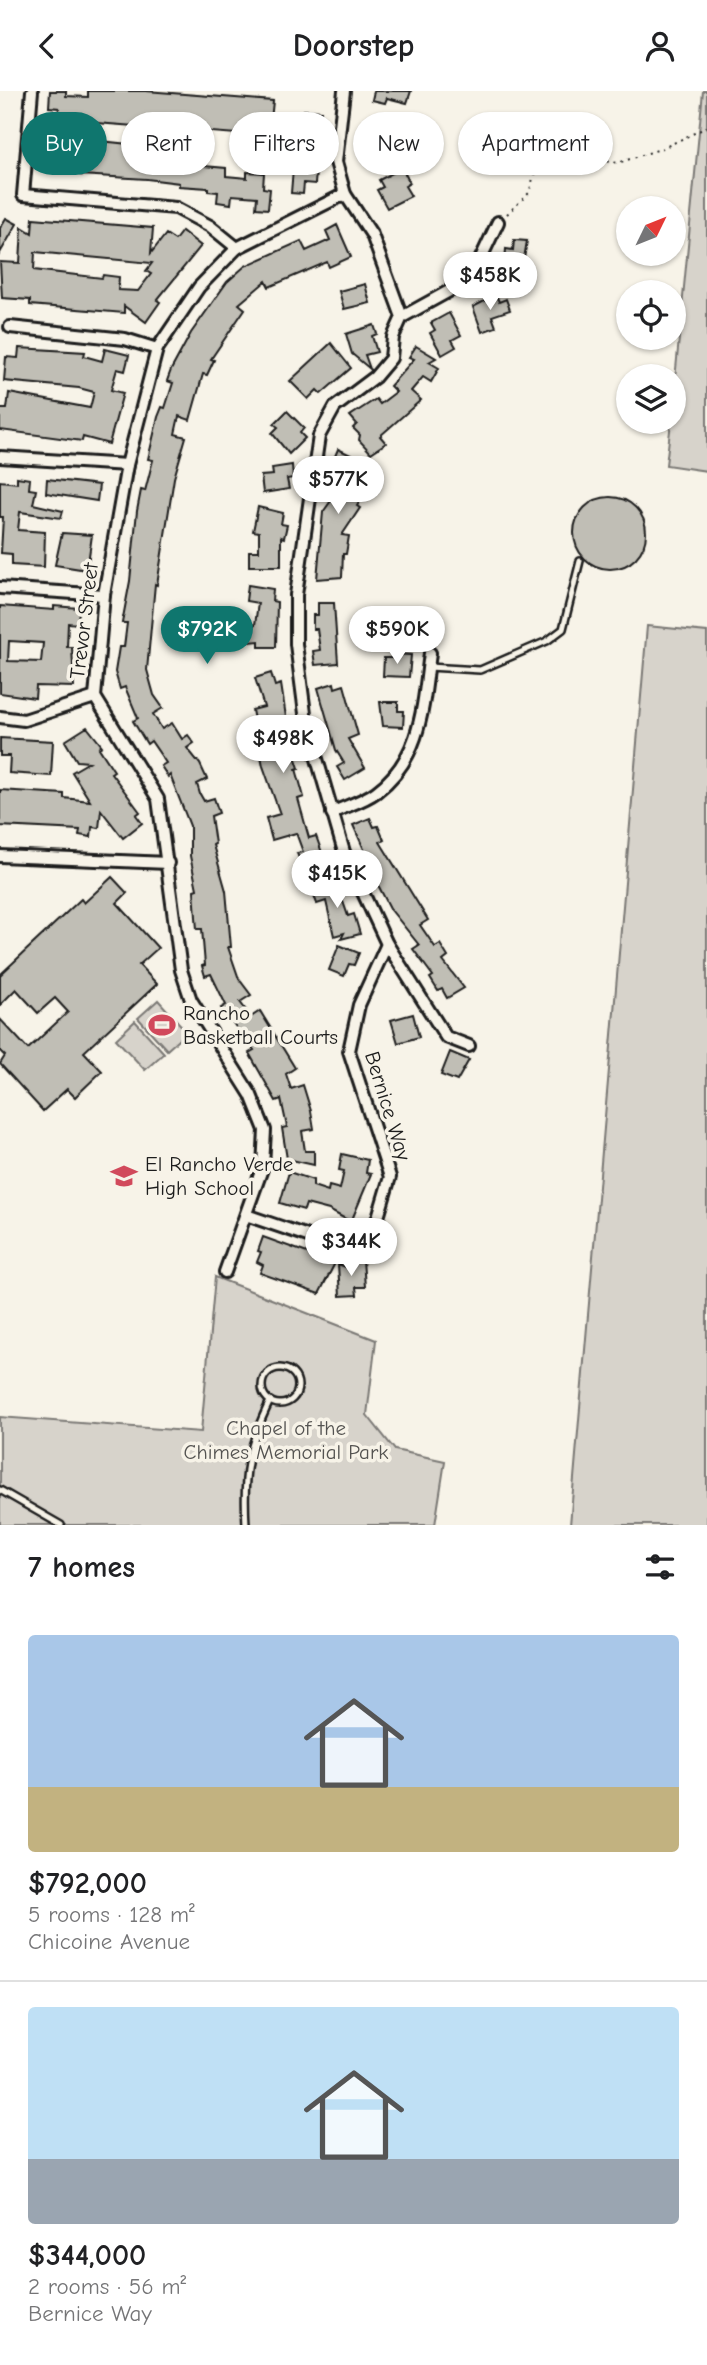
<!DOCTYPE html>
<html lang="en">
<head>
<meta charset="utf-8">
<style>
	:root { --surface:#fff; --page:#f2f2f2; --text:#202124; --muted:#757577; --line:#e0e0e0; --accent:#0f766e }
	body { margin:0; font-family:"Comic Neue",sans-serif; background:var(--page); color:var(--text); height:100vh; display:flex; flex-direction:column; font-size:26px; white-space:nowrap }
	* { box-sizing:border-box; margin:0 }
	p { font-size:23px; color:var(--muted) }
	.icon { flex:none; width:38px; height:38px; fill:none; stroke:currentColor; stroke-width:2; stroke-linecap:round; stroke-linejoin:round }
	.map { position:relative; height:1434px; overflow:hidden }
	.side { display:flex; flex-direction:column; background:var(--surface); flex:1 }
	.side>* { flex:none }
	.guide { position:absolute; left:21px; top:21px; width:665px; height:63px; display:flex; gap:14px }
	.needle { width:46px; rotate:47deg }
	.tools { position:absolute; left:616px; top:105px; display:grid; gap:14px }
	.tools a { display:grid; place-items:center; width:70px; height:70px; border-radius:50%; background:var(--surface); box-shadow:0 2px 5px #0004; font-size:35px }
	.price { position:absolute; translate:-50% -60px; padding:0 16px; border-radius:24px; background:#fff; color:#222; font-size:23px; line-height:46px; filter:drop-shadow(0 2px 4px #0008) }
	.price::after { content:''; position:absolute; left:50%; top:42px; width:21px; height:16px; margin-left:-10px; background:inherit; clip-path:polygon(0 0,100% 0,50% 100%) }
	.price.on { background:var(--accent); color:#fff }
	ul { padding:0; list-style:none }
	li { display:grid; align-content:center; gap:14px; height:371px; padding:0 28px }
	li+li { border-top:2px solid var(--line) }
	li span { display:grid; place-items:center; height:217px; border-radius:7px; color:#555 }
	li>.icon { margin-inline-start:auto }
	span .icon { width:126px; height:126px; fill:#fffc; stroke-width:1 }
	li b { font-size:30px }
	h2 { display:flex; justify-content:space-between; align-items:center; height:84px; padding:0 28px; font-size:30px }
	.chip { padding:0 24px; border-radius:32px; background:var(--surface); box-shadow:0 2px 5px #0004; font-size:24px; line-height:63px }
	.chip.on { background:var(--accent); color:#fff }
	header { display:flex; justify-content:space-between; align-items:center; height:91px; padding:0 28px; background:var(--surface); font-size:32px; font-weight:700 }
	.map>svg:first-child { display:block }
	.green { fill:#d7d3cb; stroke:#7a7874; stroke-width:2 }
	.building { fill:#c0beb5; stroke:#1c1c1c; stroke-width:2; fill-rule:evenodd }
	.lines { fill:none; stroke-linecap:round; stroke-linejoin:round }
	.service-casing { stroke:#1c1c1c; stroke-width:10 }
	.minor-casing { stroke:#1c1c1c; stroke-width:16 }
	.path { stroke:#1c1c1c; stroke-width:2; stroke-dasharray:2 5; stroke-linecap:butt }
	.service { stroke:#f7f3e8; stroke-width:5 }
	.minor { stroke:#f7f3e8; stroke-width:10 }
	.labels { text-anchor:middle; stroke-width:7; stroke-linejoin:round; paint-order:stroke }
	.street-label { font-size:21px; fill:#1c1c1c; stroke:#f7f3e8 }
	.poi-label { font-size:21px; fill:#1c1c1c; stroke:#f7f3e8; text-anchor:start }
	.park-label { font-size:21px; fill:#545351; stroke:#f7f3e8 }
</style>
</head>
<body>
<header><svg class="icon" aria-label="back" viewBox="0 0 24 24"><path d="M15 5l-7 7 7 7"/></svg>Doorstep<svg class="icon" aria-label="person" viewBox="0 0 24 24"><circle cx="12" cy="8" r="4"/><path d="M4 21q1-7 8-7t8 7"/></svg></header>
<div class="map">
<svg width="707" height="1434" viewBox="0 0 707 1434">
	<rect width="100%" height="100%" fill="#f7f3e8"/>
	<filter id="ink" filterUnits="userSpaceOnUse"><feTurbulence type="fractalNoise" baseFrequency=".0143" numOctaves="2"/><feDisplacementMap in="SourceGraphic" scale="14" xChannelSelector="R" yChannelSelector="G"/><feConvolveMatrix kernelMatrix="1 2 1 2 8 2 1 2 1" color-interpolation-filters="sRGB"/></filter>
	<g filter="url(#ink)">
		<g class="green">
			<polygon points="703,0 707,0 707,380 666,374 671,331 674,331 674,299"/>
			<polygon points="647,535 707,541 707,1434 570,1434"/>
			<polygon points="158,909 187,941 167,959 138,927"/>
			<polygon points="135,930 164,962 145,979 116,948"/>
			<polygon points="215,1186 376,1249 367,1324 395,1359 445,1370 435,1434 0,1434 0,1326 201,1341"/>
		</g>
		<g class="building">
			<polygon points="50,0 66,0 66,5 88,6 88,0 146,0 273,10 271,29 263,29 262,45 58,29 59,17 49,16"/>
			<polygon points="374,0 411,0 407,12 387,7 385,12 372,9"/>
			<polygon points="304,19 321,20 319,44 308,43 306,68 317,69 315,93 304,92 303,103 291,102 295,53 292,53 293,45 286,44 287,34 303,35"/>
			<polygon points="396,37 398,54 386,55 388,72 375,73 374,64 367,65 365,52 371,52 370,41"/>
			<polygon points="72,47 204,61 204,75 226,77 226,85 247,87 247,81 264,82 263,97 270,98 268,118 256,117 257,106 232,104 231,113 217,111 218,101 208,100 208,97 179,95 179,92 147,88 80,84 81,75 60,74 60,81 44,80 45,57 56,57 56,49 72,50"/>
			<polygon points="402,77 410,92 405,95 411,105 387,117 377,99 383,96 379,89"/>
			<polygon points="6,127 17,133 0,162 0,137"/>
			<path d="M33,127L153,137L151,162L166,143L175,149L182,140L201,155L157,209L160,211L146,231L124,215V222L30,214V209L2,207L0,171L20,172L22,136L32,142ZM35,161L152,172L146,180L151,183L138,200L118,199L119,186L103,184L102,187L34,179Z"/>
			<polygon points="337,134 351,166 329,176 327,171 269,196 266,190 239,213 245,218 211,268 214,269 207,284 203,283 190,329 179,325 175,343 186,346 174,387 157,494 155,493 147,579 154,604 163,617 153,623 162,638 172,632 182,648 188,644 194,652 187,657 200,673 207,688 197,693 200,703 204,710 214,707 219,722 211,725 215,753 213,754 226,800 231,856 228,856 239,888 251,904 240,911 251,926 260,920 295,977 286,983 291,998 303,994 311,1020 314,1038 302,1040 305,1060 314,1060 314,1074 287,1068 282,1037 287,1036 281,1008 276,1010 249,962 254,959 221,917 226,914 211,883 205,885 202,875 205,874 202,838 197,838 196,826 194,799 197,798 190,765 190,735 170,684 168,686 161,675 166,672 151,650 147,653 133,630 138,627 125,596 120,598 115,581 119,556 124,556 127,532 122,532 130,490 137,420 141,399 145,400 153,369 148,368 158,326 162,316 165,317 173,292 167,290 171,279 191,242 227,191 245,175 301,150 306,160 330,149 326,140"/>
			<polygon points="514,149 527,150 521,185 504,184 506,158 513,159"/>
			<polygon points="365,193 370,212 344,218 339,200"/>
			<polygon points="496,204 499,211 506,208 510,219 492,225 496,236 482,241 473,216"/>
			<polygon points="449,222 461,244 452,249 456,256 442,264 430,242 435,239 431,232"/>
			<polygon points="374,234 377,243 372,245 377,261 365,264 370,278 352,263 346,243"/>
			<polygon points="331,252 351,277 321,303 317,299 308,308 290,290"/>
			<polygon points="416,255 436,267 429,271 439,277 431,291 423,286 411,300 421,309 380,345 386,352 371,362 359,349 360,344 353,337 357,333 350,325 376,308 380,313 396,301 390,295 414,268 409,266"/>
			<polygon points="19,257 85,261 84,265 102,270 105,258 129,264 125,280 117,278 111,299 123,302 109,353 83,346 82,350 0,339 0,318 7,318 9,302 90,317 94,301 79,297 4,290 6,266 18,267"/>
			<polygon points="287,320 304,337 300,342 305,347 289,363 272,342 278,336 274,333"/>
			<polygon points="338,358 357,367 353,375 363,380 353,405 360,410 357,415 360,417 342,444 349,445 346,463 343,463 342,486 317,488 323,421 333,407 327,403 338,387 334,386 337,380 330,377"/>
			<polygon points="292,374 293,387 287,388 289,398 263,402 261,385 273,384 272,377"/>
			<polygon points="17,386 30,388 29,398 36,399 33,413 63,420 61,427 20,421 18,439 45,441 44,476 12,474 12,463 1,462 3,426 0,426 0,390 17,392"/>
			<polygon points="47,388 99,394 97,410 46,402"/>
			<circle cx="610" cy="442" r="36"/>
			<polygon points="258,416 283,422 281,433 287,434 284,447 281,446 281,475 249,475 249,460 259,460 259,441 253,440"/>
			<polygon points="62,442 92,444 87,479 55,474"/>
			<polygon points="248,494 273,498 272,510 277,511 276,556 259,556 259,550 250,551 250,534 255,534 258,512 246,510"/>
			<polygon points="318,512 334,512 338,572 315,574 313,560 320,559 317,538 313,538 313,524 318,524"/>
			<path d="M0,515L54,519V515L79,517L78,533L68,532L67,556H72L74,596L36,595L35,607L0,602ZM9,550L43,552L41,571L8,570Z"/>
			<polygon points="394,563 411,564 409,586 383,585 384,567 394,567"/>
			<polygon points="271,582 275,595 281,593 286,626 271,630 276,651 289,647 299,677 296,678 304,706 298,708 309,747 316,745 326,773 304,781 297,762 303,761 296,742 272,749 266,727 280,723 263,675 252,619 264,616 255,587"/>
			<polygon points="334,592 335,597 344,594 358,644 348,648 365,677 345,689 337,676 344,672 336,659 318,597"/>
			<polygon points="380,611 398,611 398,620 404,620 403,636 383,635"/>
			<polygon points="87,636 102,655 99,657 114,680 111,682 140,721 136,724 142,732 123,747 101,719 99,737 92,736 91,746 79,744 80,739 0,735 0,699 64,703 64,707 90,710 72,681 89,671 77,670 65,650"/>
			<polygon points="0,647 53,650 51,685 9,682 10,665 0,665"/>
			<polygon points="370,727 374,736 378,735 384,749 380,751 428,829 420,834 435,856 440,853 448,866 443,870 464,897 447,907 442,898 438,900 430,887 433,885 413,858 419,854 391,819 365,769 368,767 353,734"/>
			<polygon points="112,786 127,802 117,812 158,857 139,874 157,893 84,961 102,980 75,1006 67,998 43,1020 0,973 5,965 0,960 0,928 28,958 68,921 55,907 38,922 16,898 0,914 0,884 81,808 84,812"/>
			<polygon points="336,790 348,825 354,823 360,843 341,848 344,842 334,845 326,810 317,813 312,798"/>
			<polygon points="339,854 359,862 354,874 349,873 344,885 329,879"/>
			<polygon points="413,923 419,946 398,952 391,929"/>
			<polygon points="450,961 469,969 457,990 441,984"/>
			<polygon points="342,1063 368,1069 366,1082 371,1083 351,1131 329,1119 306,1113 304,1119 280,1112 289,1081 313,1089 313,1095 328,1100 329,1095 340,1098 344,1080 339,1079"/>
			<polygon points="263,1146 335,1172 319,1203 260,1182 263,1174 257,1171 261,1161 258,1160"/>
			<polygon points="363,1169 365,1196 356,1196 357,1204 340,1205 338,1173 351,1178 350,1170"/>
		</g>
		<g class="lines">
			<g class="service-casing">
				<g id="service">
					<polyline points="428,576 480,579 547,550 563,538 580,470"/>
					<circle cx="280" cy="1295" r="18"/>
					<polyline points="0,1399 61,1434"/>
					<path d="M246,1434C243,1383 247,1357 270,1310"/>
				</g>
			</g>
			<g class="minor-casing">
				<g id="minor">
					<polyline points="32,0 23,104 176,117 210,135 237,157"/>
					<polyline points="344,0 336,71 345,103 372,144 402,226 393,246 391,267 375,286 335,316 319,345 296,504 296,553 306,630 344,761 387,853 446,946 469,955"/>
					<polyline points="402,226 471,188 498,131"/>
					<polyline points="10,236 125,248 157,258"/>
					<polyline points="0,366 127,374"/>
					<polyline points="0,497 104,504"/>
					<polyline points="0,626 24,629 95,606"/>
					<path d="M332,722C346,715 364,710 376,701C422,667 423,614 430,562"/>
					<polyline points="0,765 168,772"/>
					<polyline points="246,1124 334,1154 363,1151 376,1133 390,1086 349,960 359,914 387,853"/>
					<polyline points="225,1181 263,1075 265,1039 251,1004 191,909 181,879 158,708 95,606 104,504 127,374 157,258 199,196 237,157 345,103"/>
				</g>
			</g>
			<polyline class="path" points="507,123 529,102 538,70 544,62 592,61 611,72 621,71 663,57 707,36"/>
			<use href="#service" class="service"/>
			<use href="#minor" class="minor"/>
		</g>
	</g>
	<defs>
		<g id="stadium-bare" transform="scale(2.1)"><path d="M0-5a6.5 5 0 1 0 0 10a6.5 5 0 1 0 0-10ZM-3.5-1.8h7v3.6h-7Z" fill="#d1495b" stroke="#f7f3e8" stroke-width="2.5" paint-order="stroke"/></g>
		<g id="school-bare" transform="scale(2.1)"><path d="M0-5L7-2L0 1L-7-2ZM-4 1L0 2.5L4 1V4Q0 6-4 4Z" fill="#d1495b" stroke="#f7f3e8" stroke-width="2.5" paint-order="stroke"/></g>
	</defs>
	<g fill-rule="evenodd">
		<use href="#stadium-bare" x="162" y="934"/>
		<use href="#school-bare" x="124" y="1085"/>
	</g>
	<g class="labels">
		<g class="street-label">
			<text transform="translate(84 530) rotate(-83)" y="7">Trevor Street</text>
			<text transform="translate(388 1015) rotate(73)" y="7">Bernice Way</text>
		</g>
		<g class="poi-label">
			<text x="183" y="929">Rancho<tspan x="183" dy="24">Basketball Courts</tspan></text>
			<text x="145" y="1080">El Rancho Verde<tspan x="145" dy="24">High School</tspan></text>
		</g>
		<g class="park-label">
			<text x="286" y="1344">Chapel of the<tspan x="286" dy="24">Chimes Memorial Park</tspan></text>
		</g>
	</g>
</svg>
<div class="tools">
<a><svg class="needle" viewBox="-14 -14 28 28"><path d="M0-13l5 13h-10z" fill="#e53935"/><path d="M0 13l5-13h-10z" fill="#757577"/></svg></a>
<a><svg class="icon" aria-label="locate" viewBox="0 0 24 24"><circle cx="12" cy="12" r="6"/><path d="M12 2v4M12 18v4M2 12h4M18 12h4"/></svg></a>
<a><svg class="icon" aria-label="layers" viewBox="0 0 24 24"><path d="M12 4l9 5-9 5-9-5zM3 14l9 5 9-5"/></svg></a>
</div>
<b class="price" style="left:490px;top:221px">$458K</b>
<b class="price" style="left:338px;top:425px">$577K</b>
<b class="price on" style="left:207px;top:575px">$792K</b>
<b class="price" style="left:397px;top:575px">$590K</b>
<b class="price" style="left:283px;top:684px">$498K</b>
<b class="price" style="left:337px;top:819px">$415K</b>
<b class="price" style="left:351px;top:1187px">$344K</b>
<div class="guide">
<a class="chip on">Buy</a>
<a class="chip">Rent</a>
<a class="chip">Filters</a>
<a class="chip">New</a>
<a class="chip">Apartment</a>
</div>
</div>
<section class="side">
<h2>7 homes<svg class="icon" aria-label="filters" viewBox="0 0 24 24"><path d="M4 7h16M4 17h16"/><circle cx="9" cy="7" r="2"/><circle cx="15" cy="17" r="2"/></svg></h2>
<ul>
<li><span style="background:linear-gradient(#a9c7e8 70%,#c2b280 0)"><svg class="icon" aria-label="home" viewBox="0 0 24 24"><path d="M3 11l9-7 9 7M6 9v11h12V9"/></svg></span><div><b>$792,000</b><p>5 rooms · 128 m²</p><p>Chicoine Avenue</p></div></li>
<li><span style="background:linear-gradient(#bfe0f5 70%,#9aa5b1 0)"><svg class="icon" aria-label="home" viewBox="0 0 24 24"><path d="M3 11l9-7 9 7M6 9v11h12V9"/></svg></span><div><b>$344,000</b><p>2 rooms · 56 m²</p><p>Bernice Way</p></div></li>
</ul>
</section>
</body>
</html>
